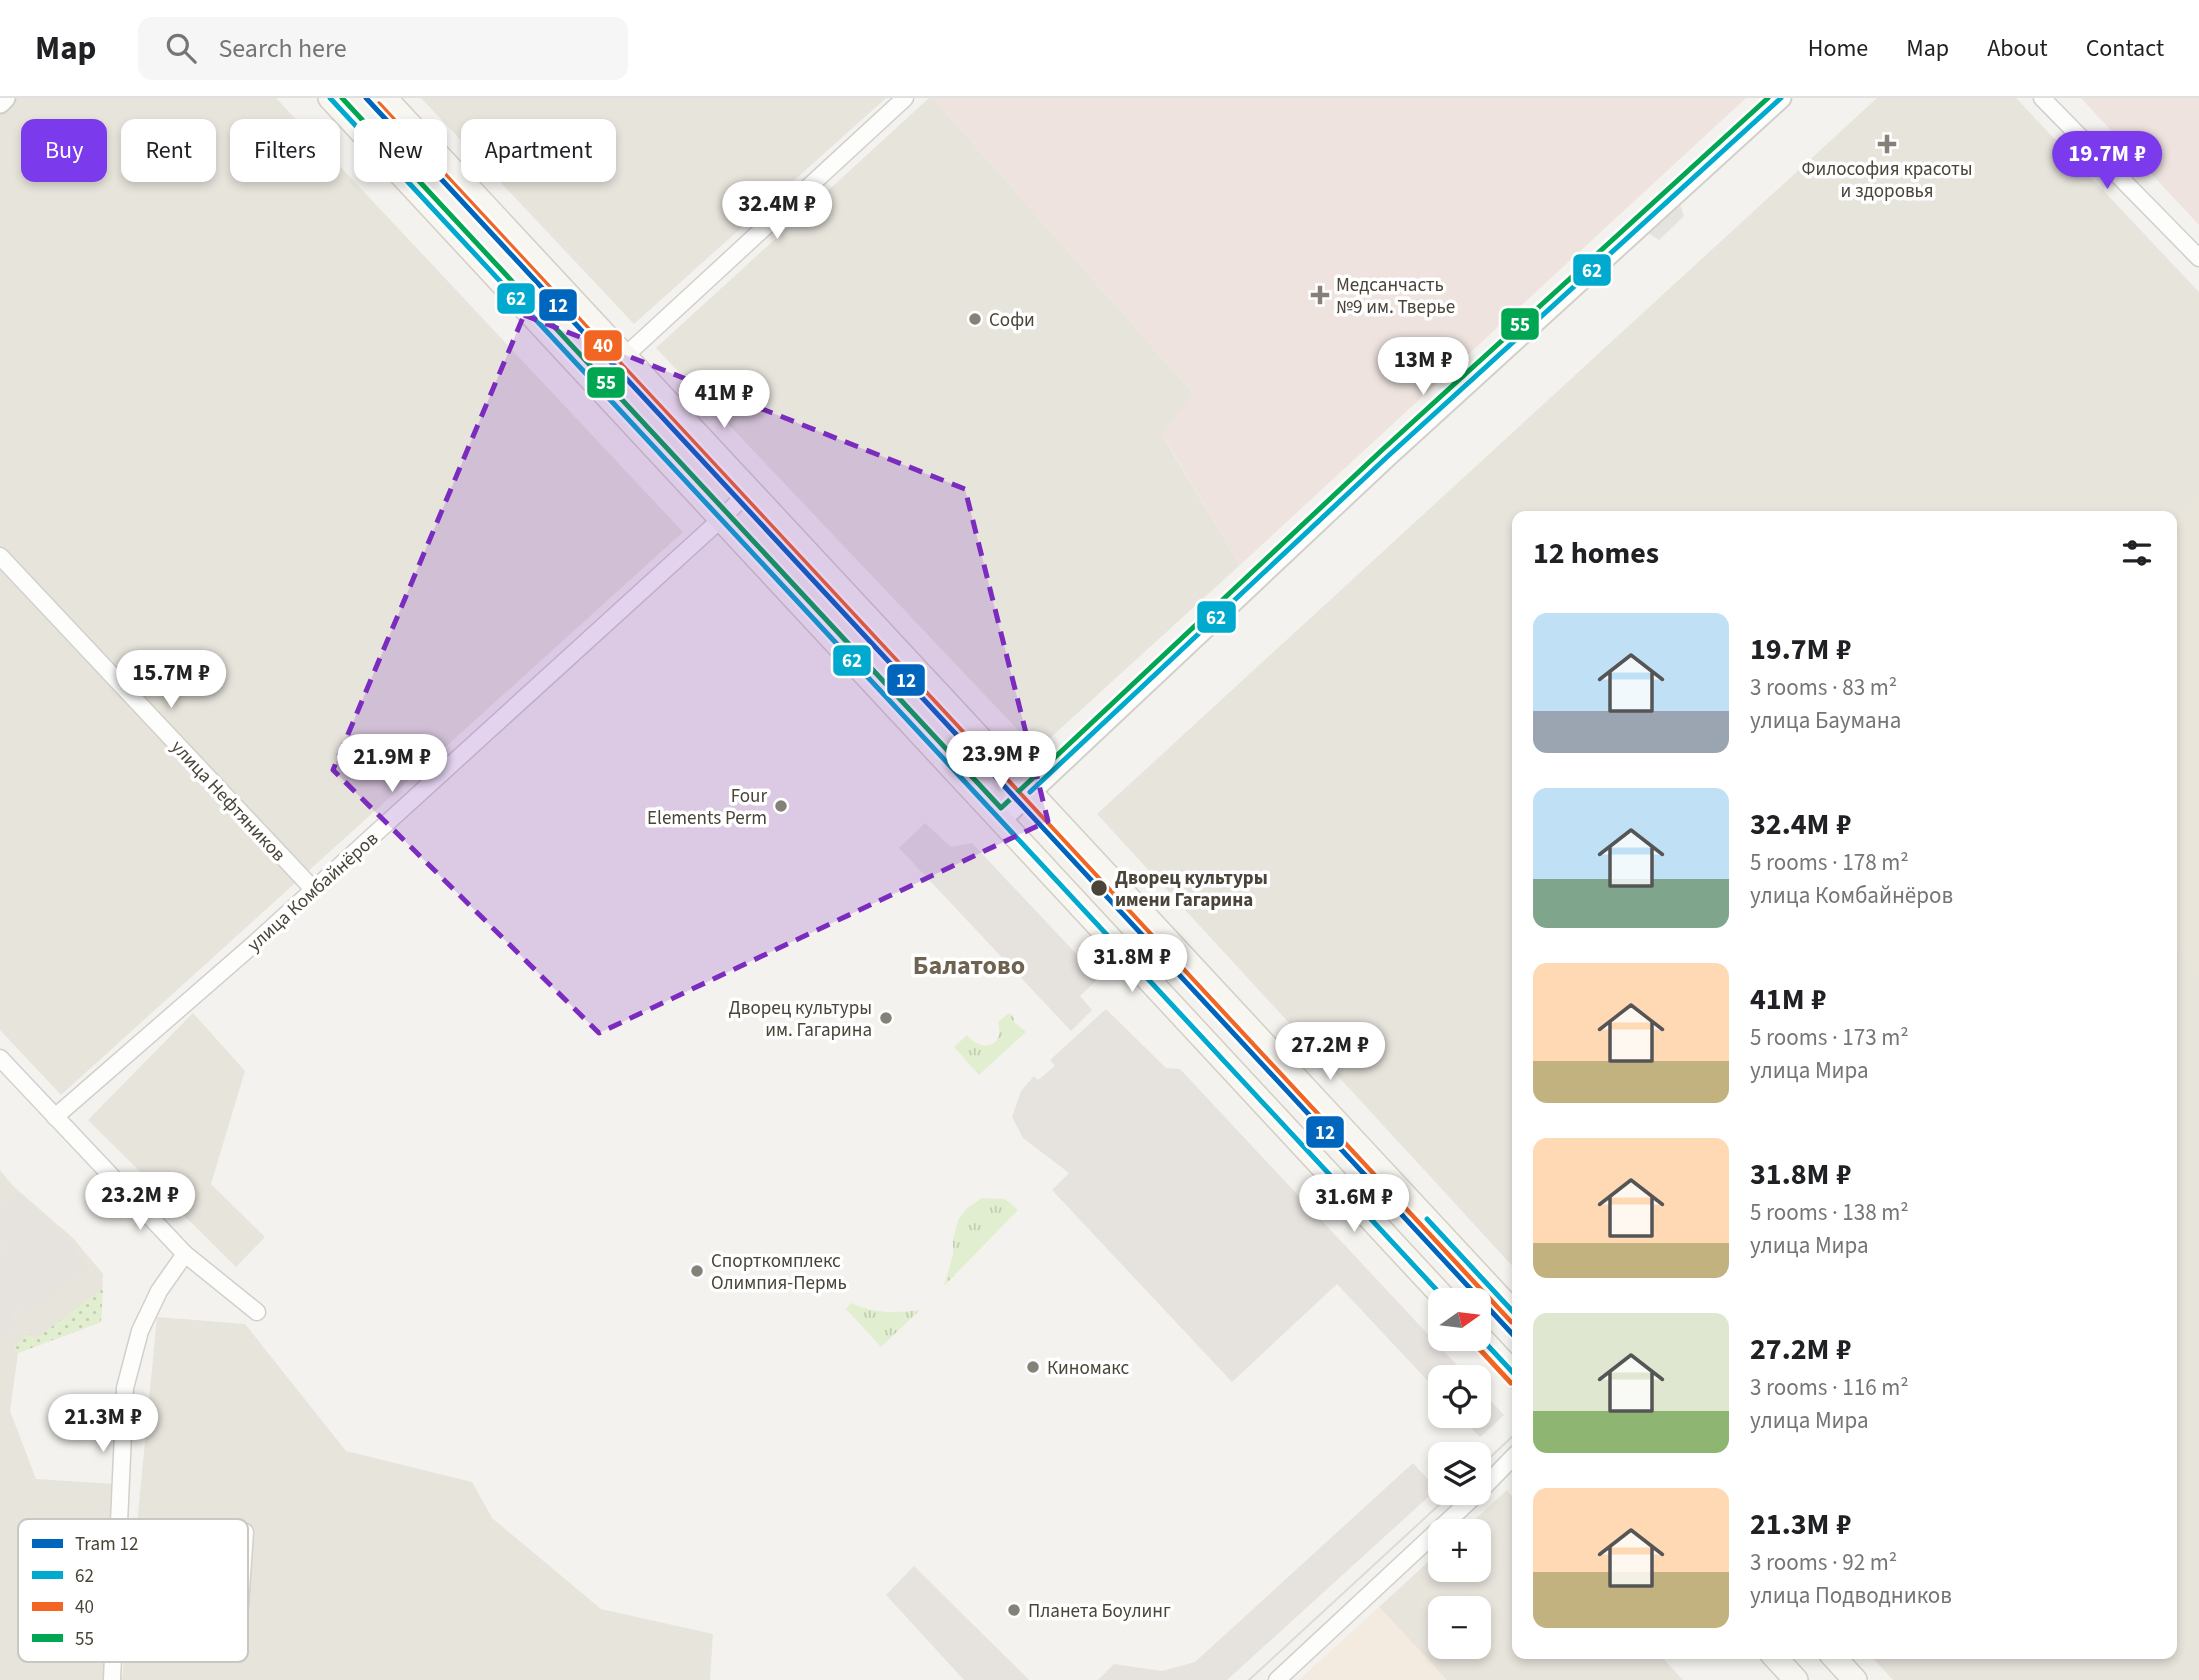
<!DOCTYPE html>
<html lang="en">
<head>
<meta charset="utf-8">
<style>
	:root { --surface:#fff; --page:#f6f6f6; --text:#202124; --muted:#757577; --line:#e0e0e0; --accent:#7c3aed }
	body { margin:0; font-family:"Source Sans 3",sans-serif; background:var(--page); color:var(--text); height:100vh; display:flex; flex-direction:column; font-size:26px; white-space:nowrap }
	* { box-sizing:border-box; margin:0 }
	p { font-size:23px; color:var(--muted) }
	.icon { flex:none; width:38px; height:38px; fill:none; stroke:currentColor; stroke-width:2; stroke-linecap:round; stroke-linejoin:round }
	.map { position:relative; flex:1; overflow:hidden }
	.details { position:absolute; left:1512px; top:413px; width:665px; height:1148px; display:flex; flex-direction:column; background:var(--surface); border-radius:14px; box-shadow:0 4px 10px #0003 }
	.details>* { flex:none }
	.hud { position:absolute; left:21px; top:21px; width:665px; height:63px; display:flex; gap:14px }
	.needle { width:46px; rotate:76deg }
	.tools { position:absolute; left:1428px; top:1190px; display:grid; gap:14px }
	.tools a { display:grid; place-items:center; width:63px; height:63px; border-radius:14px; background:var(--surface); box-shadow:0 4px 10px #0003; font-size:35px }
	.price { position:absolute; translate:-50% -60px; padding:0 16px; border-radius:24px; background:#fff; color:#222; font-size:23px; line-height:46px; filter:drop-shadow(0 2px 4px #0008) }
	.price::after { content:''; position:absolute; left:50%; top:42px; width:21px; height:16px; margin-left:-10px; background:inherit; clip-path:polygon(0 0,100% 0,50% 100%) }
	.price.current { background:var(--accent); color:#fff }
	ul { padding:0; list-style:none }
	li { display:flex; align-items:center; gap:21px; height:175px; padding:0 21px }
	li span { display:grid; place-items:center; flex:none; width:196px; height:140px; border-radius:14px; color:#555 }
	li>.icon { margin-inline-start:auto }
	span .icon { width:84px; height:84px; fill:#fffc; stroke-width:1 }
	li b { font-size:30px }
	h2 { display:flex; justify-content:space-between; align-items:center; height:84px; padding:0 21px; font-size:30px }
	.tag { padding:0 24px; border-radius:14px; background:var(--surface); box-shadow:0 4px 10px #0003; font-size:24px; line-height:63px }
	.tag.current { background:var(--accent); color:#fff }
	header { display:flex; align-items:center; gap:42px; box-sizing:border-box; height:98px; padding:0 35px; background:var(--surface); border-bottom:2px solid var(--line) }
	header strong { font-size:33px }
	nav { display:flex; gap:38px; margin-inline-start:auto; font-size:24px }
	.search { width:490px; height:63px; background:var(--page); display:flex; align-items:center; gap:18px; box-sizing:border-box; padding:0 24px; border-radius:14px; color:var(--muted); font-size:26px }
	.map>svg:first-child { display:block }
	.residential { fill:#e7e4dc; fill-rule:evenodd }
	.commercial { fill:#f3ebdf }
	.education { fill:#eae5da }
	.medical { fill:#eee3df }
	.grass { fill:url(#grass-tufts) }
	.park { fill:url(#park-dots) }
	.parking { fill:#e6e3df }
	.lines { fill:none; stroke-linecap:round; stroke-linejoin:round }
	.minor-casing { stroke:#d2d0cb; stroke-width:19 }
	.tertiary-casing { stroke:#d2d0cb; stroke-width:23 }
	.secondary-casing { stroke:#d3cfc5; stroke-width:26 }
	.minor { stroke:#fdfdfc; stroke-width:16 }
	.tertiary { stroke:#fdfdfc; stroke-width:19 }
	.secondary { stroke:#f7f6f1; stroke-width:23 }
	.tram { stroke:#dbdbda; stroke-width:2 }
	.bus-1-casing { stroke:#fff; stroke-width:10 }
	.bus-2-casing { stroke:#fff; stroke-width:10 }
	.bus-3-casing { stroke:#fff; stroke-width:10 }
	.bus-1 { stroke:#00a9ce; stroke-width:5 }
	.bus-2 { stroke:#f26522; stroke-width:5 }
	.bus-3 { stroke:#00a651; stroke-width:5 }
	.tram-1-casing { stroke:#fff; stroke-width:10 }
	.tram-1 { stroke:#0065bd; stroke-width:5 }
	.marked { fill:#7b2cbf; fill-opacity:0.2; stroke:#7b2cbf; stroke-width:5; stroke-dasharray:14 9; stroke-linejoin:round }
	.poi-dot { fill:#868178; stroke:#fff; stroke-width:2.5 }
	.stop-dot { fill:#4b4439; stroke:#fff; stroke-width:2.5 }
	.labels { text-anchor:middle; stroke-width:7; stroke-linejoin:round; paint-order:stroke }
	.poi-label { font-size:19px; fill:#4b4439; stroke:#fff; text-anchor:start }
	.street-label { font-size:19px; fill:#4b4439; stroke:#fff }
	.stop-label { font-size:19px; font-weight:bold; fill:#4b4439; stroke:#fff; text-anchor:start }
	.district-label { font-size:26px; font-weight:bold; fill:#6e6250; stroke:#fff }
	.key { fill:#fff; stroke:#c9c7c4; stroke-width:2 }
	.key-label { font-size:19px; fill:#4b4439 }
	.line-badge { stroke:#fff; stroke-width:2.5 }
	.badge-label { font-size:19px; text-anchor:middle; font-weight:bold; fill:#fff }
</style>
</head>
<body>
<header>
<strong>Map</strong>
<div class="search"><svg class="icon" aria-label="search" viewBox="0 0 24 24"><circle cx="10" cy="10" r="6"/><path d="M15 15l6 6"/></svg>Search here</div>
<nav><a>Home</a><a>Map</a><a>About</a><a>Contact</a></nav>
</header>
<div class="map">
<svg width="2199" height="1582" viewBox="0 0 2199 1582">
	<defs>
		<pattern id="grass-tufts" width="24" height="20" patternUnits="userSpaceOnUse" patternTransform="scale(1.75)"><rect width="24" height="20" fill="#e1eecf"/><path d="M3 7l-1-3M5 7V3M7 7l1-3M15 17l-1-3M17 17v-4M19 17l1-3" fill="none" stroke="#c3cdb2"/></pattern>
		<pattern id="park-dots" width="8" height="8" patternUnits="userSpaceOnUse" patternTransform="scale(1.75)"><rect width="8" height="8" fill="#e1eecf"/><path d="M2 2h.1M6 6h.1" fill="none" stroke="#c3cdb2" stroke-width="1.8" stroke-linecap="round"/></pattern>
	</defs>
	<rect width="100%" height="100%" fill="#f4f2ee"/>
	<g class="residential">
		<polygon points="0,0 276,0 683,434 61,997 0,932"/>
		<polygon points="421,0 886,0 634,226"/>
		<polygon points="929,0 933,0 1194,296 1162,337 1240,467 1037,652 656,250"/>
		<polygon points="1877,0 2016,0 2199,194 2199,1582 1893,1582 1869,1556 2172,1556 2172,418 1517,418 1517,1173 1097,716"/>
		<polygon points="193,915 245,973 211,1086 265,1139 236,1169 88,1022"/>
		<polygon points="0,1072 13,1088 73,1140 103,1176 101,1224 18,1255 10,1313 36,1381 115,1386 104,1582 0,1582"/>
		<polygon points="157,1219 245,1226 346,1353 472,1384 492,1420 601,1511 713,1536 710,1582 122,1582"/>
		<path d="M1507,1392L1517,1404V1556H1659L1683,1582H1447L1379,1509L1440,1453V1472H1479V1433H1462ZM1440,1510H1479V1549H1440Z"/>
	</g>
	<polygon class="commercial" points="1379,1509 1447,1582 1299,1582"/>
	<polygon class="education" points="2199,399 2199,878 2172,848 2172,490 2178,484 2172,476 2172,425"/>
	<g class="medical">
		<polygon points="933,0 1746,0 1240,467 1162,336 1194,296"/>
		<polygon points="2081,0 2199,0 2199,127"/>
	</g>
	<g class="grass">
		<path d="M1009,915L1014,920V924L1026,934L979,977L954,949L967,937C983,956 1005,948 998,924Z"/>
		<polygon points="982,1100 1005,1101 1018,1112 944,1188 953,1156 953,1142 958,1122 966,1111"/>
		<path d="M851,1205C875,1216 895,1215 920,1212L881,1249L846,1211Z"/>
	</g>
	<polygon class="park" points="103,1191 101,1224 18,1255 13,1248 31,1236 35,1241"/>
	<g class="parking">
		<polygon points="1679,104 1684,118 1659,142 1645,133"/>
		<polygon points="925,725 951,749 972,745 1099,880 1080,898 1092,912 1071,933 899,750"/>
		<polygon points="1106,911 1166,970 1180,971 1468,1279 1440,1279 1440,1296 1337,1186 1232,1284 1052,1092 1069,1075 1023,1040 1012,1019 1021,993 1034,978 1038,982 1055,968 1050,962"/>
		<polygon points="19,1096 66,1141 88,1169 29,1215 23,1208 10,1219 18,1230 4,1240 0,1235 0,1157 9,1149 0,1137 0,1110"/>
		<polygon points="1479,1291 1504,1317 1480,1339 1460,1318 1479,1318"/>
		<polygon points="1413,1365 1437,1391 1227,1582 1098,1582 1114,1566 1162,1573 1195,1564"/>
		<polygon points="914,1468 1029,1582 964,1582 886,1497"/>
	</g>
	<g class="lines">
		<g class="minor-casing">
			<g id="minor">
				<polyline points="2042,0 2199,160"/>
				<polyline points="625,258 905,0"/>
				<polyline points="0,458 314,792"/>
				<polyline points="0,960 185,1156 257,1214"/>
				<polyline points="55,1019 255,845 721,421 750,392"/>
				<polyline points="1479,1394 1517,1355"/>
				<path d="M114,1518L239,1521L245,1434C214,1430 198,1434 192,1467L117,1462"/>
				<polyline points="112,1582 125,1290 140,1233 159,1193 185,1156"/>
				<polyline points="1277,1582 1478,1395"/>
			</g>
		</g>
		<g class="tertiary-casing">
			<g id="tertiary">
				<polyline points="0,5 5,0"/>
				<polyline points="1001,722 1387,359 1781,0"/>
			</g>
		</g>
		<g class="secondary-casing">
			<g id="secondary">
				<polyline points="330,0 1446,1202"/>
				<polyline points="385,0 1517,1218"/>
				<polyline points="1479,1238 1517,1279"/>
				<polyline points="1772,1556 1796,1582"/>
				<polyline points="1831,1556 1855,1582"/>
			</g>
		</g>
		<use href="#minor" class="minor"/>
		<use href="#tertiary" class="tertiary"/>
		<use href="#secondary" class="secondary"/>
		<g class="tram">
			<polyline points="1479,1370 1517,1334"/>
			<polyline points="1249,1582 1452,1395"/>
		</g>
		<g class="bus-1-casing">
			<g id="bus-1">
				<polyline points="330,0 1446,1202"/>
				<polyline points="1030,694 1387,359 1781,0"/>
				<polyline points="1427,1121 1517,1218"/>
				<polyline points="1479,1238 1517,1279"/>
			</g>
		</g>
		<g class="bus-2-casing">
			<g id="bus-2">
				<polyline points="379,6 1511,1224"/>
				<polyline points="1473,1244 1511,1285"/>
			</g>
		</g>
		<g class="bus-3-casing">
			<polyline id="bus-3" points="342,0 1001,710 1381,353 1768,0"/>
		</g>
		<use href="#bus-1" class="bus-1"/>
		<use href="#bus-2" class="bus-2"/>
		<use href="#bus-3" class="bus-3"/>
		<g class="tram-1-casing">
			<polyline id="tram-1" points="366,0 1517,1241"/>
		</g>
		<use href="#tram-1" class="tram-1"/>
	</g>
	<path class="marked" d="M524,217L965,391L1048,723L599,935L333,672Z"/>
	<g class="poi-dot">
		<path d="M1883.5 35.5h7v7h7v7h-7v7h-7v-7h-7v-7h7z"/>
		<path d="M1316.5 186.5h7v7h7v7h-7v7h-7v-7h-7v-7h7z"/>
		<circle cx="975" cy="221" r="7"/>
		<circle cx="781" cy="708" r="7"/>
		<circle cx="886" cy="920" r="7"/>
		<circle cx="697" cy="1173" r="7"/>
		<circle cx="1033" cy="1269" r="7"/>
		<circle cx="1014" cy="1512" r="7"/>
	</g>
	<circle class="stop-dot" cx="1099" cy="790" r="9"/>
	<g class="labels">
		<g class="poi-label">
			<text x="1887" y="77" text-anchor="middle">Философия красоты<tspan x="1887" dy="22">и здоровья</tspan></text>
			<text x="1336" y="193">Медсанчасть<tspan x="1336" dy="22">№9 им. Тверье</tspan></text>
			<text x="989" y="228">Софи</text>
			<text x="767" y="704" text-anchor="end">Four<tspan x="767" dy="22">Elements Perm</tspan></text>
			<text x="872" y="916" text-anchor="end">Дворец культуры<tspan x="872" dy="22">им. Гагарина</tspan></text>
			<text x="711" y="1169">Спорткомплекс<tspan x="711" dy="22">Олимпия-Пермь</tspan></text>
			<text x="1047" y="1276">Киномакс</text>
			<text x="1028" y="1519">Планета Боулинг</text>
		</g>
		<g class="street-label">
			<text transform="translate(229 702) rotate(47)" y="7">улица Нефтяников</text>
			<text transform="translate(312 793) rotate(-42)" y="7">улица Комбайнёров</text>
		</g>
		<g class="stop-label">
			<text x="1115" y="786">Дворец культуры<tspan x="1115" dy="22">имени Гагарина</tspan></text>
		</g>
		<g class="district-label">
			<text x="969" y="876">Балатово</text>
		</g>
	</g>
	<rect x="18" y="1421" width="230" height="143" rx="10" class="key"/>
	<rect x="32" y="1441" width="31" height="9" fill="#0065bd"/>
	<rect x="32" y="1473" width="31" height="8" fill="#00a9ce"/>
	<rect x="32" y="1504" width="31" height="9" fill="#f26522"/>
	<rect x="32" y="1536" width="31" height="8" fill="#00a651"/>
	<g class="key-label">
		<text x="75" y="1452">Tram 12</text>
		<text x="75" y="1484">62</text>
		<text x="75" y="1515">40</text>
		<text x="75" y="1547">55</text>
	</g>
	<g class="line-badge">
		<rect x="1572" y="155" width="40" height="34" rx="7" fill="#00a9ce"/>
		<rect x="496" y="184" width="40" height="33" rx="7" fill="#00a9ce"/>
		<rect x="538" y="190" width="40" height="34" rx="7" fill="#0065bd"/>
		<rect x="1500" y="209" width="40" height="34" rx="7" fill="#00a651"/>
		<rect x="583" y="231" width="40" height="33" rx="7" fill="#f26522"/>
		<rect x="586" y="268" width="40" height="33" rx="7" fill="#00a651"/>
		<rect x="1196" y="502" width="41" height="34" rx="7" fill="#00a9ce"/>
		<rect x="832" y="546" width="40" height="33" rx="7" fill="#00a9ce"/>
		<rect x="886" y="565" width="40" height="34" rx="7" fill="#0065bd"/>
		<rect x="1305" y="1017" width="40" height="34" rx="7" fill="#0065bd"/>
	</g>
	<g class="badge-label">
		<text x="1592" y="179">62</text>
		<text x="516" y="207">62</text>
		<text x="558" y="214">12</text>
		<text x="1520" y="233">55</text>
		<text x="603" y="254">40</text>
		<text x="606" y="291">55</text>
		<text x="1216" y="526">62</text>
		<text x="852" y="569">62</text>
		<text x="906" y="589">12</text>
		<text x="1325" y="1041">12</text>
	</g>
</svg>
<div class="tools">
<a><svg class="needle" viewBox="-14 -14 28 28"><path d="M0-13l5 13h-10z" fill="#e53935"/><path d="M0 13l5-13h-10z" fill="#757577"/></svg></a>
<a><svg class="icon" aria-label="locate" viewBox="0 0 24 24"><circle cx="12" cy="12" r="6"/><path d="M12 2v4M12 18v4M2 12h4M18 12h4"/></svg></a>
<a><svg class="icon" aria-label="layers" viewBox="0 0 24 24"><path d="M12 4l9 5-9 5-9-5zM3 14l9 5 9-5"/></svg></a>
<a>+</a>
<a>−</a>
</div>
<b class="price current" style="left:2107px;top:93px">19.7M ₽</b>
<b class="price" style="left:777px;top:143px">32.4M ₽</b>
<b class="price" style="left:1423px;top:299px">13M ₽</b>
<b class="price" style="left:724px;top:332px">41M ₽</b>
<b class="price" style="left:171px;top:612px">15.7M ₽</b>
<b class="price" style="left:1001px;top:693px">23.9M ₽</b>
<b class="price" style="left:392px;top:696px">21.9M ₽</b>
<b class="price" style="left:1132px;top:896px">31.8M ₽</b>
<b class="price" style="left:1330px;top:984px">27.2M ₽</b>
<b class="price" style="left:140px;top:1134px">23.2M ₽</b>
<b class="price" style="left:1354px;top:1136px">31.6M ₽</b>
<b class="price" style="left:103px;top:1356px">21.3M ₽</b>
<div class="hud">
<a class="tag current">Buy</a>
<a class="tag">Rent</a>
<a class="tag">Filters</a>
<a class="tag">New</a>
<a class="tag">Apartment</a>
</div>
<section class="details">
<h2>12 homes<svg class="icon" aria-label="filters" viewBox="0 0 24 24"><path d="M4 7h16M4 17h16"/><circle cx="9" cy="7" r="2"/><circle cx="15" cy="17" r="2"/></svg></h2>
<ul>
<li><span style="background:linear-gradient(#bfe0f5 70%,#9aa5b1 0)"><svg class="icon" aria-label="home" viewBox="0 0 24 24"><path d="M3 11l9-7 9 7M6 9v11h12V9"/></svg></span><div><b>19.7M ₽</b><p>3 rooms · 83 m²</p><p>улица Баумана</p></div></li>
<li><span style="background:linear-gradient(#bfe0f5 65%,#7fa58c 0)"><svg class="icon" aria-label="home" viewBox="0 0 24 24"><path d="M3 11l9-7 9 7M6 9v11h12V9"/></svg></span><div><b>32.4M ₽</b><p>5 rooms · 178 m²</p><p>улица Комбайнёров</p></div></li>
<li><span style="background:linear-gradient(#ffd9b3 70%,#c2b280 0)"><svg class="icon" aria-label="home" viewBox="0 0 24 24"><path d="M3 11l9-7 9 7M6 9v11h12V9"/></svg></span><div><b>41M ₽</b><p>5 rooms · 173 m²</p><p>улица Мира</p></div></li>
<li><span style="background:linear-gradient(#ffd9b3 75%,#c2b280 0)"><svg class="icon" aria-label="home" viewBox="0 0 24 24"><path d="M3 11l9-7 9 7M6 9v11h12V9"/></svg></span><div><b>31.8M ₽</b><p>5 rooms · 138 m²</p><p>улица Мира</p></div></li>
<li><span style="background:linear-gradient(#dfe7d0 70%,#8fb573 0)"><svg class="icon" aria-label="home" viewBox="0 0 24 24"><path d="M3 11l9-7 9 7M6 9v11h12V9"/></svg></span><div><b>27.2M ₽</b><p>3 rooms · 116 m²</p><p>улица Мира</p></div></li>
<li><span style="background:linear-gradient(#ffd9b3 60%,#c2b280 0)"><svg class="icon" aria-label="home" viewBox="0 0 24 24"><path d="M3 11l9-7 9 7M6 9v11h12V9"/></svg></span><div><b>21.3M ₽</b><p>3 rooms · 92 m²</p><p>улица Подводников</p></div></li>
</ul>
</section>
</div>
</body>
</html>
